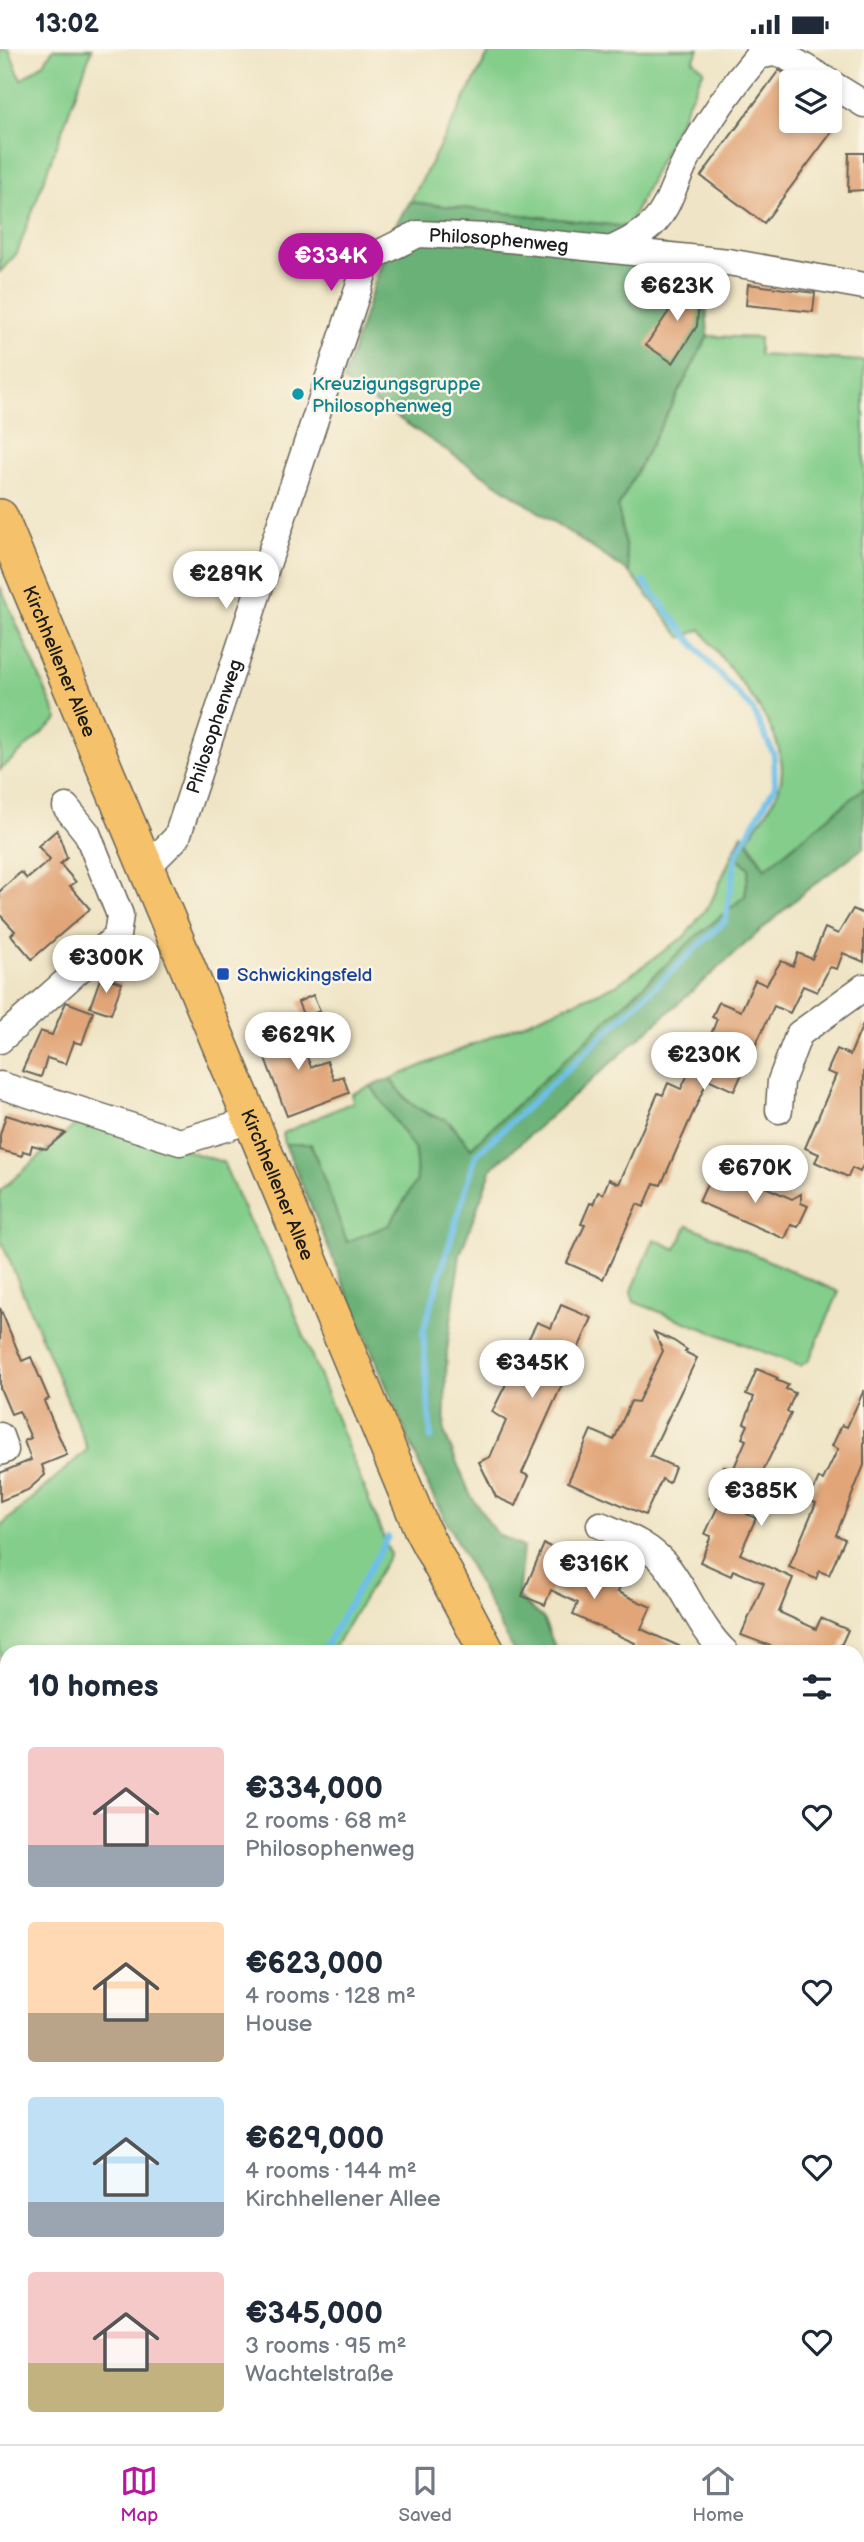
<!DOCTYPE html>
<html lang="en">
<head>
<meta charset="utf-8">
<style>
	:root { --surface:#fff; --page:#f2f2f3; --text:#1f2937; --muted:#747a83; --line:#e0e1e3; --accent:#b5179e }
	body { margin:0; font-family:"Balsamiq Sans",sans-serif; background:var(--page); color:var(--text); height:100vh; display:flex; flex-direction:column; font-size:26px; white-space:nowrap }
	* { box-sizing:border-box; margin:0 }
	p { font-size:23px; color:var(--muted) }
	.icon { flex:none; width:38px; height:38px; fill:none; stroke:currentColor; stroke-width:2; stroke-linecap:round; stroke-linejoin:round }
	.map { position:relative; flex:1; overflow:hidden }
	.panel { position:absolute; left:0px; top:1596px; width:864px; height:800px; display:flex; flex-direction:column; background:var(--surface); border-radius:21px 21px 0 0; box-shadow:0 4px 10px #0003 }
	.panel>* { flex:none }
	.controls { position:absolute; left:779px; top:21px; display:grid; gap:14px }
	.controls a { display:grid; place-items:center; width:63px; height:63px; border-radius:7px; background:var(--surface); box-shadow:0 4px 10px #0003; font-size:35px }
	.price { position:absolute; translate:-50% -60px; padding:0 16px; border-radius:24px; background:#fff; color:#222; font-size:23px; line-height:46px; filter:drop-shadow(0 2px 4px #0008) }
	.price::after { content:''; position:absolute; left:50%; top:42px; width:21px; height:16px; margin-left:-10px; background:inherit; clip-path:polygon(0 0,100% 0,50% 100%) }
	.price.active { background:var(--accent); color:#fff }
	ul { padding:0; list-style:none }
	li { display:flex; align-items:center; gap:21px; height:175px; padding:0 28px }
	li span { display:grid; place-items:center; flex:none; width:196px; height:140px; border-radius:7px; color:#555 }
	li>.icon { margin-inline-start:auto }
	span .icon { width:84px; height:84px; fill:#fffc; stroke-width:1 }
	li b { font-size:30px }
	h2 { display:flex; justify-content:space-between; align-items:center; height:84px; padding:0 28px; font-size:30px }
	.status { display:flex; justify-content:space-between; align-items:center; height:49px; padding:0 35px; background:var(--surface); direction:ltr }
	.status svg { height:19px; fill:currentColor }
	.dock { display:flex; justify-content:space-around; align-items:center; height:98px; border-top:2px solid var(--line); background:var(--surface); font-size:19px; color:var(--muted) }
	.dock a { display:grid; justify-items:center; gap:4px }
	.dock .active { color:var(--accent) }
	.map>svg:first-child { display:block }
	.green { fill:#84ce8b; stroke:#507554; stroke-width:2 }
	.forest { fill:#6bb177; stroke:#44664a; stroke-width:2 }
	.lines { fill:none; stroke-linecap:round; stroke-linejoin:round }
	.stream { stroke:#6dbfe9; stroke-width:6 }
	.building { fill:#e1a578 }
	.minor-casing { stroke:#666257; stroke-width:29 }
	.major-casing { stroke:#666257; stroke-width:38 }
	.minor { stroke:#fff; stroke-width:26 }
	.major { stroke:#f5c16b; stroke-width:35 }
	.culture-dot { fill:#0f9aa8; stroke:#fcf5e5; stroke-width:2.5 }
	.transit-dot { fill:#1a4fb4; stroke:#fcf5e5; stroke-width:2.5 }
	.labels { text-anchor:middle; stroke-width:5; stroke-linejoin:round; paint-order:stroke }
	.street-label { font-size:19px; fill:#1c1c1c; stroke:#fcf5e5 }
	.culture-label { font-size:19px; fill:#0d838f; stroke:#fcf5e5; text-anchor:start }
	.transit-label { font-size:19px; fill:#164399; stroke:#fcf5e5; text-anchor:start }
</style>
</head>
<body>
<div class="status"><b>13:02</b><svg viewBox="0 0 49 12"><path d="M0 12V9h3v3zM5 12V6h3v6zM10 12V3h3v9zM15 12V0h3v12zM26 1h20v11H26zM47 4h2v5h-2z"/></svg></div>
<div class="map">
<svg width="864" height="2395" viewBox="0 0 864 2395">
	<rect width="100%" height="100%" fill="#fcf5e5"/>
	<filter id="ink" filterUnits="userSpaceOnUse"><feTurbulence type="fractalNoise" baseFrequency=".0143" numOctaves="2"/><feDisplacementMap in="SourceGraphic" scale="14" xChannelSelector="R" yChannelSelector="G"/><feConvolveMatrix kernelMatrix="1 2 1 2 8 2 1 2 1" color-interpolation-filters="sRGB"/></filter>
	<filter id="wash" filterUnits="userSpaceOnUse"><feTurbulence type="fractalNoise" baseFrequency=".00686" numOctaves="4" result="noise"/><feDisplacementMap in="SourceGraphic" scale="28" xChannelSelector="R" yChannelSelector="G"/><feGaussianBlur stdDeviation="1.57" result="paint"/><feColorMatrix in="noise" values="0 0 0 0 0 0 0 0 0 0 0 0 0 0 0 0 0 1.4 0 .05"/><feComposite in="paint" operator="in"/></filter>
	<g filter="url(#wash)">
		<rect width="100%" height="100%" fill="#efe4c5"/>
		<g class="green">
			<polygon points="0,0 9,0 21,31 44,14 53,0 92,0 17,204 0,223"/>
			<polygon points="491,0 699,0 693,11 704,21 628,178 410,153"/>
			<path d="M708,287L759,289V306L864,312V739L765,820L748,790C758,774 773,757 779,739C797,684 727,623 701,580L682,589L630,524L618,458Z"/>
			<polygon points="0,537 58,670 0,721"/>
			<polygon points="733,804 749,819 745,847 692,891 471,1099 451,1074 414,1058 390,1030 616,936 685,887 711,853"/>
			<polygon points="371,1037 415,1101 417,1131 389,1176 347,1193 311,1095 285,1095 283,1084 353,1053 352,1045"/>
			<polygon points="82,1070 223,1113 247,1168 282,1232 390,1505 332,1603 7,1603 7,1933 0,1922 0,1478 88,1400 0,1189 0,1142"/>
			<polygon points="688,1176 839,1243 809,1311 800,1317 634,1253 631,1244 654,1190 676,1200"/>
			<polygon points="201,2389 360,2389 367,2395 209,2395"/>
		</g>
		<g class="forest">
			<polygon points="410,153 628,178 646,196 703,204 708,287 618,458 630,524 343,332 391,183"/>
			<polygon points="864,739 864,798 803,844 492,1119 460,1206 447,1301 444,1383 470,1445 496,1484 523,1498 518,1548 543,1569 557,1603 514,1603 430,1441 285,1095 311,1095 347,1193 389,1176 417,1131 415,1101 371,1037 390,1030 407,1052 431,1067 446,1070 471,1099 692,891 745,847 749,819 733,804 742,785 765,820"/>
		</g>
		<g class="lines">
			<g class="stream">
				<polyline points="431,1389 423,1283 476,1106 725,872 737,804 775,737 774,706 753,661 709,614 643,532"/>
				<polyline points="322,1603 388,1488"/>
				<polyline points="0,1945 7,1956"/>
				<polyline points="365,2389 372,2395"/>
			</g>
		</g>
		<g id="blocks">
			<g class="building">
				<polygon points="779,21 791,29 791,72 840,72 764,174 701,127"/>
				<polygon points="849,104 864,104 864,141 848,142"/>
				<polygon points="748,235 815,244 813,263 746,256"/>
				<polygon points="673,236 700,238 697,277 673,314 646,296 671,259"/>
				<polygon points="57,781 67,809 60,815 76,833 70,837 90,860 32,910 11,886 15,882 0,866 0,842 21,823 27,830 50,811 38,797"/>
				<polygon points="853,860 864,865 864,913 843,904 837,920 830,918 817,943 803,937 790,964 774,957 734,1042 708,1030 661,1136 654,1134 644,1158 637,1155 603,1230 567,1214 585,1176 581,1175 590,1154 593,1155 598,1143 603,1145 609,1130 619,1135 658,1044 663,1046 668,1034 681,1040 690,1021 698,1025 714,990 710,988 717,970 712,968 719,953 741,962 755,931 766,936 781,912 793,917 798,904 812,910 825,879 838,885"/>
				<polygon points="101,927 122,934 111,965 90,958"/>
				<polygon points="313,946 320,962 304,968 298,953"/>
				<polygon points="66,953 93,963 82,995 74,993 66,1015 47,1009 41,1028 22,1022 40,982 52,986"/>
				<polygon points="864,973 864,1114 860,1123 852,1119 848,1128 815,1113 819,1105 805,1099 836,1026 827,1023 837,1000 850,1006"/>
				<polygon points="293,974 311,1018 327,1012 334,1031 343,1027 349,1044 287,1067 257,988"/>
				<polygon points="6,1066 49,1079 65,1084 46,1100 32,1096 30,1104 23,1102 22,1107 0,1101 0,1086"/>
				<polygon points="728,1127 754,1138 756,1134 792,1150 801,1145 801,1154 808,1157 798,1178 791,1176 785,1190 699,1153 710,1129 725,1135"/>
				<polygon points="561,1256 592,1269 522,1424 529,1427 516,1457 496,1448 479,1413 490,1408 506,1372 492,1363 537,1273 551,1279"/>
				<polygon points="0,1259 22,1312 31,1308 49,1350 44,1352 67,1406 42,1416 45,1426 28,1441 0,1452 0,1424 31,1411 24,1392 31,1389 19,1362 11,1365 0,1339"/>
				<polygon points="654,1283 674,1292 687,1301 685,1303 697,1309 650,1407 675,1418 669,1434 662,1430 645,1466 568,1433 591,1381 614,1391 631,1352 638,1353 663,1302"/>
				<polygon points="757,1320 778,1329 776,1331 788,1336 786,1340 795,1344 787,1363 791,1365 758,1432 761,1433 747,1465 756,1469 740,1505 793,1529 779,1563 816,1580 821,1569 848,1581 838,1603 787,1603 741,1586 764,1534 733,1521 731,1527 700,1513 711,1487 705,1485 720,1453 710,1449 724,1417 733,1421 746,1391 742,1389 748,1376 744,1374 754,1348 746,1345"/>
				<polygon points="864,1341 864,1416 836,1486 845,1490 829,1526 819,1522 816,1530 789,1518 816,1454 809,1451 819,1429 823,1431 838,1400 832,1397 842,1376 847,1378"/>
				<polygon points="544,1495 574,1508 571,1517 620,1538 618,1543 651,1558 641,1580 692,1603 631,1603 635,1594 573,1566 578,1554 551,1541 545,1556 522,1547"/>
			</g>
		</g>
	</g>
	<g filter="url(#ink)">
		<use href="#blocks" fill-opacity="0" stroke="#666257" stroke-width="2"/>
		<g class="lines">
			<g class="minor-casing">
				<g id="minor">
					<polyline points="830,34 864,55"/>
					<path d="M612,200C674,172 661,156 690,104C709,71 733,36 758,7L779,3L829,33"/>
					<path id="s1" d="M147,818L177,788L368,210L418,185L488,188L728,213L864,237"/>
					<polyline points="0,991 117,887 120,866 87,784 66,758"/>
					<polyline points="0,1036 180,1093 251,1071"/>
					<polyline points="779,1061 781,1032 799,985 864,938"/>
					<polyline points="0,1387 5,1401 0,1403"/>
					<path d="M600,1476C626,1487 652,1496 669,1520C689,1547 700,1579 725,1603"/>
					<polyline points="858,1693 863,1635"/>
					<polyline points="0,2245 7,2250"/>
					<polyline points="509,2389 514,2395"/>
					<polyline points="42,2395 47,2389"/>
					<polyline points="732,2395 736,2389"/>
				</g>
			</g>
			<g class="major-casing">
				<g id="major">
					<path id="s2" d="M0,468L422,1481L487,1603"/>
					<polyline points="858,2209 864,2220"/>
				</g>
			</g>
			<use href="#minor" class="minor"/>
			<use href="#major" class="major"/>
		</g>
	</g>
	<circle class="culture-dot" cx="298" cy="345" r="7"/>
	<rect class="transit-dot" x="216" y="918" width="14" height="14" rx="3.5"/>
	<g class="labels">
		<g class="street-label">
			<text dy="7" stroke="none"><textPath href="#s1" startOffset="788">Philosophenweg</textPath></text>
			<text dy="7" stroke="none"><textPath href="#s2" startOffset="156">Kirchhellener Allee</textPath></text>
			<text dy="7" stroke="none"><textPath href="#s1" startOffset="159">Philosophenweg</textPath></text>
			<text dy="7" stroke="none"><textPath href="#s2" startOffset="723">Kirchhellener Allee</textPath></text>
		</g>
		<g class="culture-label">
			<text x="312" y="341">Kreuzigungsgruppe<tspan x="312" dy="22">Philosophenweg</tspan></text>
		</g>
		<g class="transit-label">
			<text x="237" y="932">Schwickingsfeld</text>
		</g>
	</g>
</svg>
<div class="controls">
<a><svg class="icon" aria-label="layers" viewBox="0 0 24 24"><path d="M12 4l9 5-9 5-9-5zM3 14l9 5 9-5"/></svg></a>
</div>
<b class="price active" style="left:331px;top:244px">€334K</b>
<b class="price" style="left:677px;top:274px">€623K</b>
<b class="price" style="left:226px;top:562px">€289K</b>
<b class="price" style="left:106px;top:946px">€300K</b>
<b class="price" style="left:298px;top:1023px">€629K</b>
<b class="price" style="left:704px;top:1043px">€230K</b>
<b class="price" style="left:755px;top:1156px">€670K</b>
<b class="price" style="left:532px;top:1351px">€345K</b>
<b class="price" style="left:761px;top:1479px">€385K</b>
<b class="price" style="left:594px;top:1552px">€316K</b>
<section class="panel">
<h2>10 homes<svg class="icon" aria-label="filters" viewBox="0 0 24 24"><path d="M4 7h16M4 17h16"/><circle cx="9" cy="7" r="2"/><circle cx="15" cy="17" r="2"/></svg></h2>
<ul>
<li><span style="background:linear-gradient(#f6c9c9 70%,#9aa5b1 0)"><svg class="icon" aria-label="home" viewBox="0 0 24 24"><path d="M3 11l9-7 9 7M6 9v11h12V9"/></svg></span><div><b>€334,000</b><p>2 rooms · 68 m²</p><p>Philosophenweg</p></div><svg class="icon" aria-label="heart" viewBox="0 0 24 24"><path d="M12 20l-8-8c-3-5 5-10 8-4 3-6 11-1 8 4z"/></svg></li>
<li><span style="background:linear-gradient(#ffd9b3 65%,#b9a48a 0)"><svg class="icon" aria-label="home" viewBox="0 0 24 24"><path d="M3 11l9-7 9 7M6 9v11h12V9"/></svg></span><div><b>€623,000</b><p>4 rooms · 128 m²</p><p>House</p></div><svg class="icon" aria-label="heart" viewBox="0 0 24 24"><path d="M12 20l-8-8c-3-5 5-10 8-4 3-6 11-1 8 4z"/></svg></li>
<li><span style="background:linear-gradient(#bfe0f5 75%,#9aa5b1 0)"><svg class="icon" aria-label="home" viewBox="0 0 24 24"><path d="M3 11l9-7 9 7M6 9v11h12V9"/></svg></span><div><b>€629,000</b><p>4 rooms · 144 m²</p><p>Kirchhellener Allee</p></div><svg class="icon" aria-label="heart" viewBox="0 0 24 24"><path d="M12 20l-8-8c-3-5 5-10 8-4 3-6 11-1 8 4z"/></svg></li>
<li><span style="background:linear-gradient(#f6c9c9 65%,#c2b280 0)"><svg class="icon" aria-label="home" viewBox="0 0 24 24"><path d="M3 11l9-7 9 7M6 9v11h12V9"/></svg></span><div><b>€345,000</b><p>3 rooms · 95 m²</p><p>Wachtelstraße</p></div><svg class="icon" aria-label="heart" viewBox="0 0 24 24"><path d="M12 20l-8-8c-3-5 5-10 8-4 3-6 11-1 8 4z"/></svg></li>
</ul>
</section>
</div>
<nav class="dock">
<a class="active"><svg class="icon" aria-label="map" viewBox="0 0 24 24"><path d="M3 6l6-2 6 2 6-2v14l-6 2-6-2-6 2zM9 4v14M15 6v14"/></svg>Map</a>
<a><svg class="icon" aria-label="saved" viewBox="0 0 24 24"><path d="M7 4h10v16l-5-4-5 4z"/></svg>Saved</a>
<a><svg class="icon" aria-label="home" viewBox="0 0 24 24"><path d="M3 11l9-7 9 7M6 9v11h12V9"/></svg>Home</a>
</nav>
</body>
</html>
